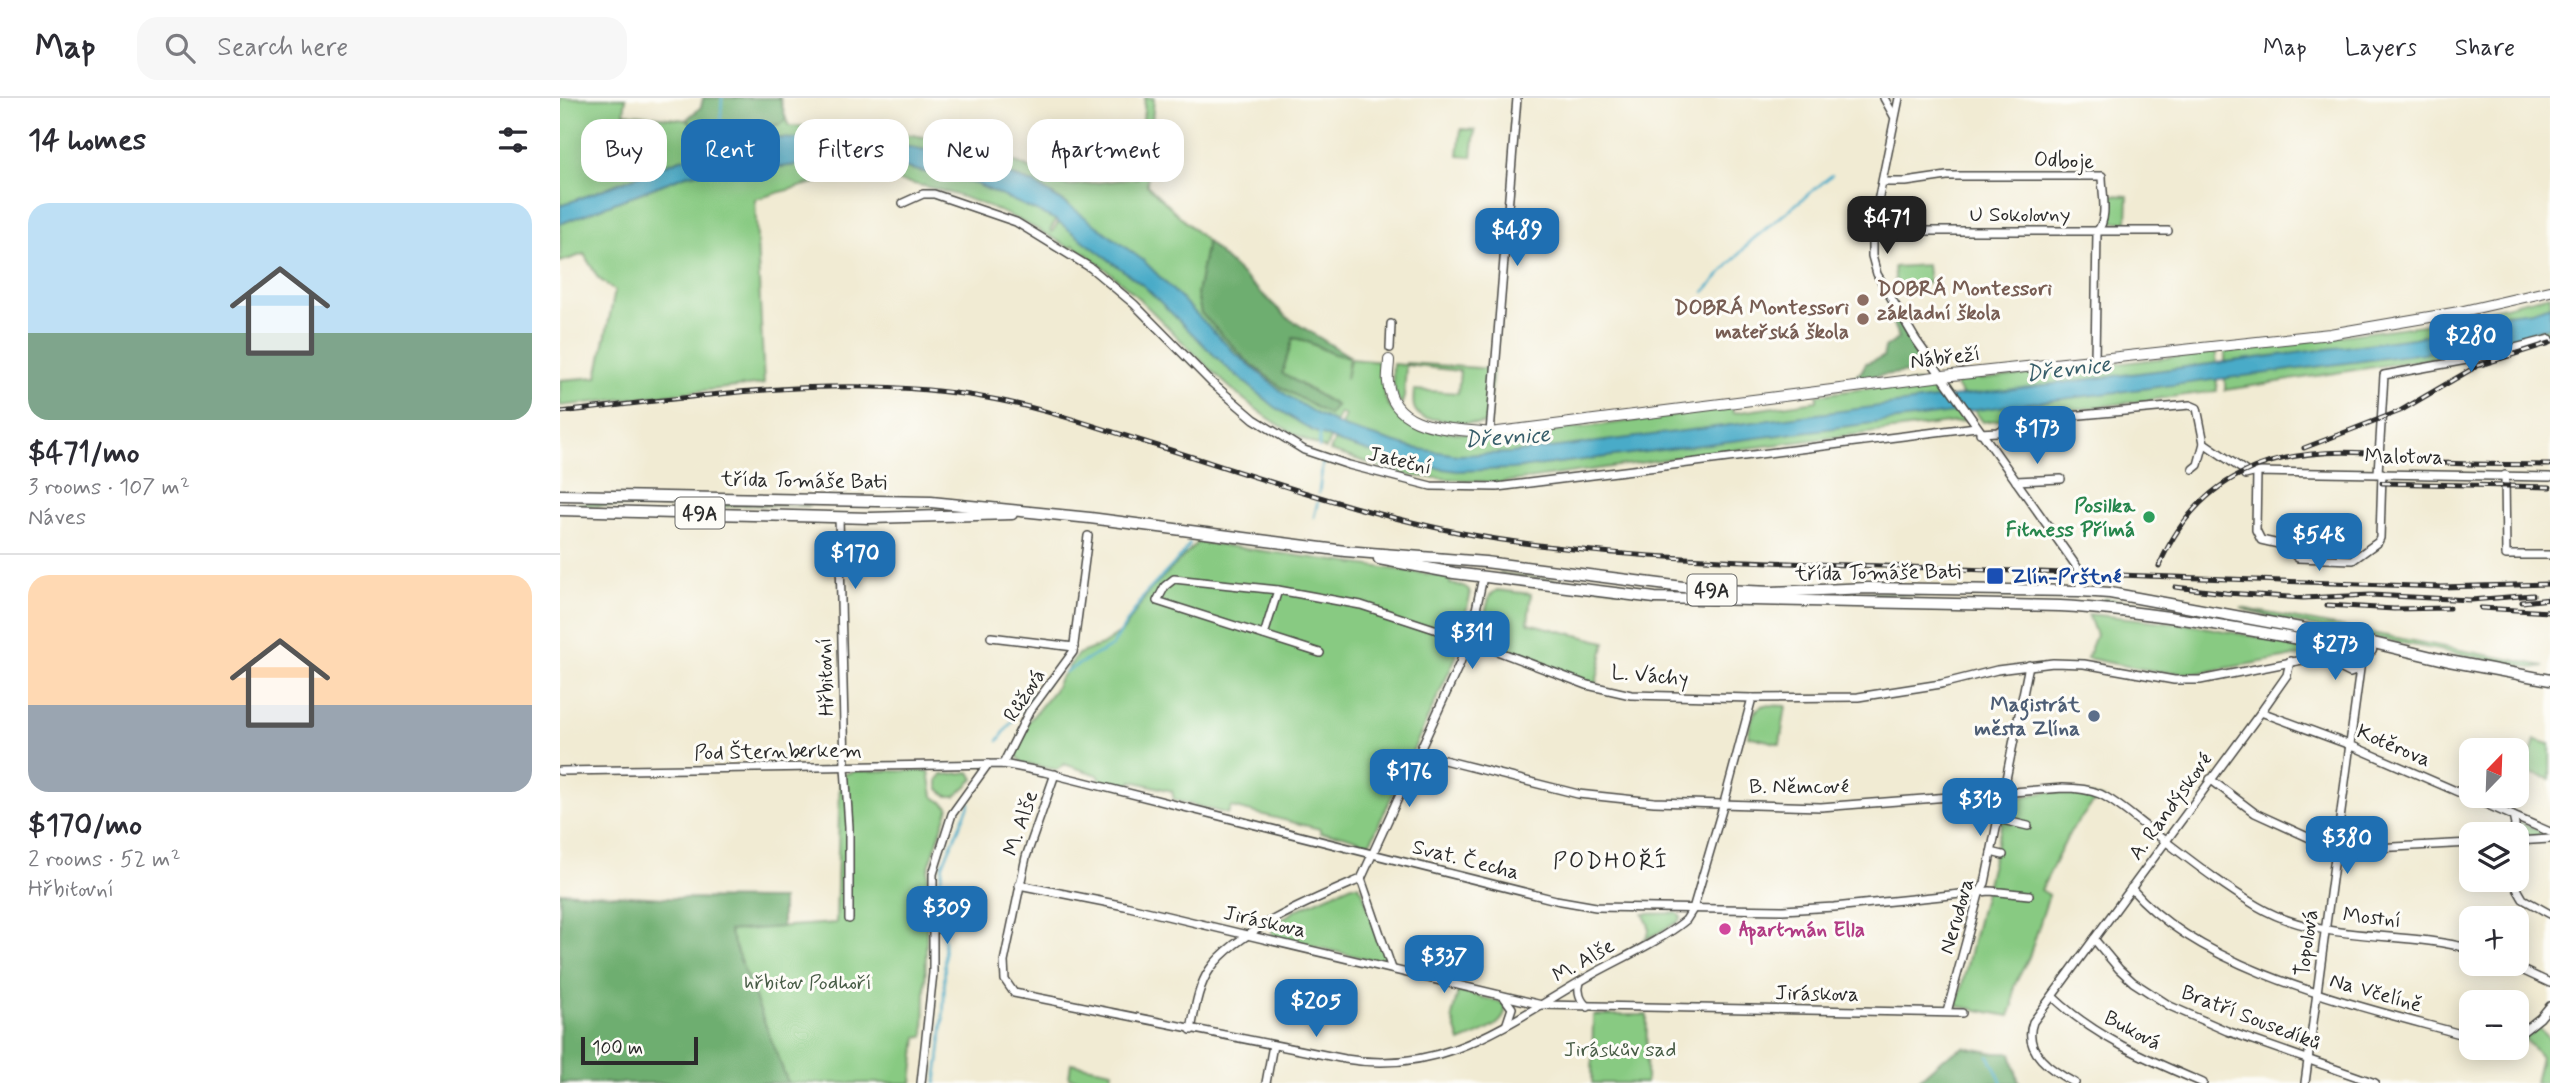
<!DOCTYPE html>
<html lang="en">
<head>
<meta charset="utf-8">
<style>
	:root { --surface:#fff; --page:#f7f7f7; --text:#2b2b33; --muted:#7c7c81; --line:#e1e1e2; --accent:#1f6fb2 }
	body { margin:0; font-family:Mynerve,sans-serif; background:var(--page); color:var(--text); height:100vh; display:flex; flex-direction:column; font-size:26px; white-space:nowrap }
	* { box-sizing:border-box; margin:0 }
	p { font-size:23px; color:var(--muted) }
	.icon { flex:none; width:38px; height:38px; fill:none; stroke:currentColor; stroke-width:2; stroke-linecap:round; stroke-linejoin:round }
	.map { position:relative; flex:1; overflow:hidden }
	.side { display:flex; flex-direction:column; background:var(--surface); width:560px }
	.side>* { flex:none }
	.guide { position:absolute; left:21px; top:21px; width:665px; height:63px; display:flex; gap:14px }
	.needle { width:46px; rotate:23deg }
	.tools { position:absolute; left:1899px; top:640px; display:grid; gap:14px }
	.tools a { display:grid; place-items:center; width:70px; height:70px; border-radius:14px; background:var(--surface); box-shadow:0 4px 18px #0003; font-size:35px }
	.scale { position:absolute; left:21px; bottom:18px; width:117px; box-sizing:border-box; padding-left:7px; border:4px solid #2b2b2b; border-top:0; font-size:19px; line-height:24px; white-space:nowrap; color:#2b2b2b; -webkit-text-stroke:5px #fdfcf7; paint-order:stroke }
	.price { position:absolute; translate:-50% -60px; padding:0 16px; border-radius:14px; background:var(--accent); color:#fff; font-size:23px; line-height:46px; filter:drop-shadow(0 2px 4px #0008) }
	.price::after { content:''; position:absolute; left:50%; top:42px; width:21px; height:16px; margin-left:-10px; background:inherit; clip-path:polygon(0 0,100% 0,50% 100%) }
	.price.current { background:#222; color:#fff }
	ul { padding:0; list-style:none }
	li { display:grid; align-content:center; gap:14px; height:371px; padding:0 28px }
	li+li { border-top:2px solid var(--line) }
	li span { display:grid; place-items:center; height:217px; border-radius:21px; color:#555 }
	li>.icon { margin-inline-start:auto }
	span .icon { width:126px; height:126px; fill:#fffc; stroke-width:1 }
	li b { font-size:30px }
	h2 { display:flex; justify-content:space-between; align-items:center; height:84px; padding:0 28px; font-size:30px }
	.pill { padding:0 24px; border-radius:21px; background:var(--surface); box-shadow:0 4px 18px #0003; font-size:24px; line-height:63px }
	.pill.current { background:var(--accent); color:#fff }
	header { display:flex; align-items:center; gap:42px; box-sizing:border-box; height:98px; padding:0 35px; background:var(--surface); border-bottom:2px solid var(--line) }
	header strong { font-size:33px }
	nav { display:flex; gap:38px; margin-inline-start:auto; font-size:24px }
	.search { width:490px; height:63px; background:var(--page); display:flex; align-items:center; gap:18px; box-sizing:border-box; padding:0 24px; border-radius:21px; color:var(--muted); font-size:26px }
	main { display:flex; flex:1; min-height:0 }
	.map>svg:first-child { display:block }
	.green { fill:#88ca82; stroke:#5a7a56; stroke-width:2 }
	.forest { fill:#6eae70; stroke:#4c6c4e; stroke-width:2 }
	.water { fill:#49abc8; stroke:#3a6b7a; stroke-width:2 }
	.lines { fill:none; stroke-linecap:round; stroke-linejoin:round }
	.stream { stroke:#49abc8; stroke-width:2.5 }
	.street-casing { stroke:#494844; stroke-width:10 }
	.secondary-casing { stroke:#494844; stroke-width:12 }
	.primary-casing { stroke:#494844; stroke-width:13 }
	.street { stroke:#fff; stroke-width:7 }
	.secondary { stroke:#fff; stroke-width:10 }
	.primary { stroke:#fff; stroke-width:10 }
	.rail-casing { stroke:#2b2b2b; stroke-width:5 }
	.rail { stroke:#fdfcf7; stroke-width:2.5; stroke-dasharray:8; stroke-linecap:butt }
	.education-dot { fill:#8d6e63; stroke:#fdfcf7; stroke-width:2.5 }
	.leisure-dot { fill:#2e9e5b; stroke:#fdfcf7; stroke-width:2.5 }
	.transit-dot { fill:#1a4fb4; stroke:#fdfcf7; stroke-width:2.5 }
	.service-dot { fill:#5c6f8a; stroke:#fdfcf7; stroke-width:2.5 }
	.hotel-dot { fill:#d1479c; stroke:#fdfcf7; stroke-width:2.5 }
	.labels { text-anchor:middle; stroke-width:6; stroke-linejoin:round; paint-order:stroke }
	.shield { fill:#fdfcf7; stroke:#6a6a68; stroke-width:2 }
	.shield-label { font-size:19px; font-weight:bold; fill:#2b2b2b }
	.street-label { font-size:21px; fill:#2b2b2b; stroke:#fdfcf7 }
	.education-label { font-size:21px; font-weight:bold; fill:#785e54; stroke:#fdfcf7; text-anchor:start }
	.leisure-label { font-size:21px; font-weight:bold; fill:#27864d; stroke:#fdfcf7; text-anchor:end }
	.transit-label { font-size:21px; font-weight:bold; fill:#164399; stroke:#fdfcf7; text-anchor:start }
	.service-label { font-size:21px; font-weight:bold; fill:#4e5e75; stroke:#fdfcf7; text-anchor:end }
	.hotel-label { font-size:21px; font-weight:bold; fill:#b23c85; stroke:#fdfcf7; text-anchor:start }
	.park-label { font-size:21px; fill:#475b45; stroke:#fdfcf7 }
	.water-label { font-size:23px; font-style:italic; fill:#375e6a; stroke:#fdfcf7 }
	.neighbourhood-label { font-size:23px; letter-spacing:2px; fill:#2b2b2b; stroke:#fdfcf7 }
</style>
</head>
<body>
<header>
<strong>Map</strong>
<div class="search"><svg class="icon" aria-label="search" viewBox="0 0 24 24"><circle cx="10" cy="10" r="6"/><path d="M15 15l6 6"/></svg>Search here</div>
<nav><a>Map</a><a>Layers</a><a>Share</a></nav>
</header>
<main>
<section class="side">
<h2>14 homes<svg class="icon" aria-label="filters" viewBox="0 0 24 24"><path d="M4 7h16M4 17h16"/><circle cx="9" cy="7" r="2"/><circle cx="15" cy="17" r="2"/></svg></h2>
<ul>
<li><span style="background:linear-gradient(#bfe0f5 60%,#7fa58c 0)"><svg class="icon" aria-label="home" viewBox="0 0 24 24"><path d="M3 11l9-7 9 7M6 9v11h12V9"/></svg></span><div><b>$471/mo</b><p>3 rooms · 107 m²</p><p>Náves</p></div></li>
<li><span style="background:linear-gradient(#ffd9b3 60%,#9aa5b1 0)"><svg class="icon" aria-label="home" viewBox="0 0 24 24"><path d="M3 11l9-7 9 7M6 9v11h12V9"/></svg></span><div><b>$170/mo</b><p>2 rooms · 52 m²</p><p>Hřbitovní</p></div></li>
</ul>
</section>
<div class="map">
<svg width="1990" height="985" viewBox="0 0 1990 985">
	<rect width="100%" height="100%" fill="#fdfcf7"/>
	<filter id="ink" filterUnits="userSpaceOnUse"><feTurbulence type="fractalNoise" baseFrequency=".0143" numOctaves="2"/><feDisplacementMap in="SourceGraphic" scale="14" xChannelSelector="R" yChannelSelector="G"/><feConvolveMatrix kernelMatrix="1 2 1 2 8 2 1 2 1" color-interpolation-filters="sRGB"/></filter>
	<filter id="wash" filterUnits="userSpaceOnUse"><feTurbulence type="fractalNoise" baseFrequency=".00686" numOctaves="4" result="noise"/><feDisplacementMap in="SourceGraphic" scale="28" xChannelSelector="R" yChannelSelector="G"/><feGaussianBlur stdDeviation="1.57" result="paint"/><feColorMatrix in="noise" values="0 0 0 0 0 0 0 0 0 0 0 0 0 0 0 0 0 1.4 0 .05"/><feComposite in="paint" operator="in"/></filter>
	<g filter="url(#wash)">
		<rect width="100%" height="100%" fill="#f1ebd3"/>
		<g class="green">
			<path d="M0,0H66L64,15L126,22L140,31L221,26L226,21L229,28L310,30L375,41L458,65L508,88L578,80L585,0H594L587,87L647,144L637,196L641,215L686,262L721,289L769,317L776,307L722,275L733,240C753,242 770,260 789,258L786,281L790,261L823,264C821,284 821,304 838,318C888,359 1105,317 1172,309L1173,315L1257,303V297L1358,284V287L1378,285L1405,323L1134,357L939,385L851,378L770,353L785,318L780,315L766,351C662,311 604,206 513,147L510,150C448,112 368,79 294,80C261,80 227,93 195,101L204,286L0,308V282L37,279L55,193L38,180L24,156L0,164V126L126,77L193,64L221,69L266,63L334,67L416,86L493,120L496,122L490,132L492,134L509,107L473,85L383,55L337,47L255,41L202,43L192,49L121,61L0,108Z"/>
			<polygon points="901,31 915,32 912,59 898,57"/>
			<polygon points="1551,97 1568,98 1567,124 1550,124"/>
			<polygon points="1367,167 1369,185 1336,188 1334,169"/>
			<polygon points="1990,197 1990,233 1932,251 1665,292 1665,253 1870,226"/>
			<polygon points="1656,254 1657,293 1423,324 1396,288 1399,284 1411,283 1411,280 1419,280 1420,282"/>
			<path d="M846,265L933,271L929,316L926,325L916,326L865,320C851,315 853,304 854,292L898,295L900,273L846,267L844,300L841,307C833,293 832,281 833,266L845,267Z"/>
			<polygon points="45,403 246,407 250,408 186,407 148,410 0,407"/>
			<polygon points="638,444 891,479 890,486 903,488 909,492 910,499 902,528 897,531 888,528 884,540 897,548 896,559 811,743 807,745 783,737 760,735 760,731 671,709 668,716 614,702 612,693 572,683 567,691 542,684 538,677 504,666 497,672 462,665 456,657 465,628 495,591 499,582 518,556 542,547 563,533 590,492"/>
			<polygon points="939,475 995,482 1034,483 1153,498 1096,496"/>
			<polygon points="937,492 971,496 968,525 1045,544 1036,586 928,545 928,543 921,534 921,529 930,497"/>
			<polygon points="1313,494 1506,497 1507,498 1317,496 1259,499"/>
			<polygon points="1547,500 1736,534 1736,536 1642,519 1543,505 1543,501"/>
			<polygon points="1681,510 1984,568 1972,570 1716,521"/>
			<path d="M1528,516L1627,526L1795,557L1793,568L1766,561L1735,558L1638,575C1600,576 1564,568 1527,560L1536,537Z"/>
			<path d="M1204,607L1226,608L1220,646L1188,638C1191,626 1191,612 1204,607Z"/>
			<polygon points="1975,642 1990,646 1990,681 1966,674"/>
			<polygon points="295,673 369,673 373,698 389,709 368,772 364,938 357,939 352,985 228,985 168,832 276,825 280,677"/>
			<polygon points="410,674 414,681 396,698 387,698 378,690 378,682 382,677"/>
			<polygon points="1486,694 1515,694 1543,701 1533,705 1510,734 1481,792 1489,797 1469,859 1454,888 1453,907 1449,918 1397,908 1445,712 1456,700"/>
			<polygon points="1958,724 1990,736 1990,739 1957,740"/>
			<polygon points="792,787 798,787 802,792 825,858 823,862 816,863 717,840 712,837 712,828 736,812"/>
			<path d="M1117,815L1121,819L1118,824L1083,843C1093,833 1089,826 1083,816Z"/>
			<path d="M898,893L944,905C953,927 916,937 900,944L892,919Z"/>
			<polygon points="1033,917 1087,917 1086,985 1032,985"/>
			<polygon points="1977,928 1990,941 1990,985 1975,985 1981,959 1963,939"/>
			<polygon points="511,965 552,973 550,985 509,980"/>
		</g>
		<g class="forest">
			<polygon points="143,0 220,0 226,21 221,26 145,38 140,31 126,22 141,9"/>
			<path d="M647,144L728,220L789,258C769,260 753,241 733,240L722,275L776,308L769,317L721,289L686,262L641,215L637,196Z"/>
			<polygon points="1317,214 1334,215 1355,253 1356,264 1348,274 1290,281 1301,274 1306,265 1323,259 1325,250 1339,240 1330,220 1317,218"/>
			<polygon points="0,794 105,800 222,801 222,829 169,833 228,985 0,985"/>
			<polygon points="1404,949 1435,955 1451,955 1459,985 1355,985 1381,962"/>
		</g>
		<polygon class="water" points="218,40 337,47 383,55 473,85 514,111 584,163 676,256 725,296 755,315 786,330 853,350 898,357 951,355 1854,240 1892,231 1929,218 1972,213 1990,207 1990,228 1935,245 1857,256 952,371 897,373 850,366 781,345 753,333 715,309 665,268 585,189 496,122 416,86 334,67 266,63 221,69 193,64 126,77 0,126 0,108 121,61 192,49 202,43"/>
		<g class="lines">
			<g class="stream">
				<polyline points="160,34 162,0"/>
				<polyline points="156,56 159,43"/>
				<polyline points="1144,194 1192,142 1272,77"/>
				<polyline points="759,350 760,333"/>
				<polyline points="759,395 763,362"/>
				<polyline points="754,419 758,403"/>
				<polyline points="505,574 552,548 585,496 623,456 630,445"/>
				<polyline points="438,643 465,605 487,584"/>
				<polyline points="380,786 383,766 410,705"/>
				<polyline points="1429,958 1442,985"/>
				<path d="M376,985C386,921 387,853 380,788"/>
			</g>
		</g>
	</g>
	<g filter="url(#ink)">
		<g class="lines">
			<g class="street-casing">
				<g id="street">
					<polyline points="1324,0 1334,18"/>
					<polyline points="1339,0 1312,133 1312,158 1317,176 1356,242 1517,469 1521,493"/>
					<path d="M1324,84H1346L1387,78H1542C1542,94 1549,121 1537,133L1535,262"/>
					<polyline points="343,105 363,96 374,96 456,124 531,170 574,206 652,285 694,321 744,352 789,367 871,388 937,389 1416,329"/>
					<polyline points="1312,133 1608,133"/>
					<polyline points="830,250 831,226"/>
					<polyline points="930,335 957,0"/>
					<polyline points="1420,335 1437,334 1466,322 1630,307 1637,310 1644,345 1685,373 1685,377 1697,374 1990,379"/>
					<polyline points="1633,371 1638,367 1644,345"/>
					<polyline points="1697,374 1696,432 1701,442 1723,447 1738,460 1793,462 1818,444 1820,440 1822,375"/>
					<polyline points="1818,375 1824,277 1912,261 1990,241"/>
					<polyline points="1945,377 1946,457 1990,457"/>
					<polyline points="1456,383 1501,381"/>
					<polyline points="279,419 285,669 289,729 289,821"/>
					<polyline points="704,537 718,492"/>
					<polyline points="431,539 514,549"/>
					<polyline points="760,555 597,503 605,488 614,481 718,492 801,507 908,542 1027,587 1071,597 1192,600 1298,599 1381,586 1437,572 1493,565 1524,566 1614,582 1640,582 1742,562 1772,566 1790,575 1796,573 1800,567"/>
					<polyline points="1701,614 1790,647 1990,734"/>
					<path d="M860,654L872,659L1018,696L1094,704L1261,709L1503,690C1516,690 1528,691 1540,696C1557,704 1573,719 1588,730C1624,757 1658,785 1697,808C1761,846 1841,832 1911,851"/>
					<polyline points="443,666 469,614 513,554 528,438"/>
					<polyline points="0,673 443,666 484,674 996,802 1036,809 1223,812 1274,809 1430,793 1469,797"/>
					<path d="M495,676L466,759L444,864L445,882L454,895L785,961C886,978 950,923 1033,876C1060,861 1102,842 1126,822L1133,811L1164,705L1192,600"/>
					<polyline points="1650,681 1695,715 1776,752 1911,745"/>
					<polyline points="1438,721 1468,728"/>
					<polyline points="1953,737 1955,727 1953,718"/>
					<polyline points="1956,743 1990,741"/>
					<polyline points="1431,754 1443,757"/>
					<polyline points="801,781 832,871"/>
					<polyline points="1952,782 1963,801 1990,816"/>
					<polyline points="459,787 565,808 982,907 1402,915"/>
					<path d="M1571,790C1644,876 1806,909 1911,939"/>
					<polyline points="1534,841 1559,871 1573,884 1610,908 1667,933 1815,985"/>
					<polyline points="1949,866 1990,885"/>
					<path d="M1020,884C1017,893 1020,903 1028,909"/>
					<polyline points="944,899 952,910 947,925"/>
					<path d="M1493,899C1536,940 1589,962 1643,985"/>
					<polyline points="1387,914 1419,796 1425,785 1469,567"/>
					<path d="M631,932C635,911 638,888 650,871C677,832 759,799 801,781L900,565L912,530L923,479"/>
					<polyline points="1956,939 1980,920 1990,908"/>
					<polyline points="361,985 373,875 373,776 392,716 428,666"/>
					<polyline points="706,985 713,947"/>
					<path d="M1515,985C1492,973 1462,954 1473,924L1701,614L1727,577L1730,563"/>
					<polyline points="1745,985 1803,548"/>
				</g>
			</g>
			<g class="secondary-casing">
				<path id="secondary" d="M829,262C829,269 827,277 828,284C832,334 893,330 930,335L1383,278L1770,236L1899,214L1990,193"/>
			</g>
			<g class="primary-casing">
				<g id="primary">
					<polyline points="0,397 371,404 530,420 785,453 925,464 1139,491 1212,494 1308,490 1521,493 1550,495 1784,538 1889,563 1990,582"/>
					<polyline points="0,412 310,420 452,416"/>
					<path d="M819,461L894,475L1095,500L1500,508C1595,513 1688,532 1782,549L1811,552"/>
				</g>
			</g>
			<use href="#street" class="street"/>
			<use href="#secondary" class="secondary"/>
			<use href="#primary" class="primary"/>
			<g class="rail-casing">
				<g id="rail">
					<path d="M0,314C145,298 293,273 438,302C488,312 537,329 585,344C701,380 816,422 936,441C1071,462 1209,464 1346,469C1524,476 1703,482 1881,489L1990,486"/>
					<polyline points="1744,350 1840,313 1917,268 1990,245"/>
					<polyline points="1822,385 1990,389"/>
					<path d="M1599,468C1638,376 1714,349 1808,355C1833,357 1858,363 1883,365C1918,367 1954,366 1990,367"/>
					<polyline points="1615,489 1666,495 1743,500 1811,497 1911,502 1973,497"/>
					<polyline points="1962,504 1990,501"/>
					<polyline points="1767,507 1834,511 1889,510"/>
					<polyline points="1921,510 1990,514"/>
				</g>
			</g>
			<use href="#rail" class="rail"/>
		</g>
	</g>
	<g class="education-dot">
		<circle cx="1303" cy="202" r="7"/>
		<circle cx="1303" cy="221" r="7"/>
	</g>
	<circle class="leisure-dot" cx="1589" cy="419" r="7"/>
	<rect class="transit-dot" x="1426" y="469" width="18" height="18" rx="3.5"/>
	<circle class="service-dot" cx="1534" cy="618" r="7"/>
	<circle class="hotel-dot" cx="1165" cy="831" r="7"/>
	<g class="labels">
		<g class="shield">
			<rect x="115.5" y="399.5" width="49" height="31" rx="5"/>
			<rect x="1127.5" y="476.5" width="49" height="31" rx="5"/>
		</g>
		<g class="shield-label">
			<text x="140" y="422">49A</text>
			<text x="1152" y="499">49A</text>
		</g>
		<g class="street-label">
			<text transform="translate(1504 62) rotate(3)" y="7">Odboje</text>
			<text x="1460" y="123">U Sokolovny</text>
			<text transform="translate(1385 259) rotate(-7)" y="7">Nábřeží</text>
			<text transform="translate(1844 358) rotate(1)" y="7">Malotova</text>
			<text transform="translate(840 362) rotate(13)" y="7">Jateční</text>
			<text transform="translate(244 382) rotate(1)" y="7">třída Tomáše Bati</text>
			<text transform="translate(1318 474) rotate(-1)" y="7">třída Tomáše Bati</text>
			<text transform="translate(1090 577) rotate(5)" y="7">L. Váchy</text>
			<text transform="translate(265 579) rotate(-92)" y="7">Hřbitovní</text>
			<text transform="translate(464 597) rotate(-57)" y="7">Růžová</text>
			<text transform="translate(1834 647) rotate(23)" y="7">Kotěrova</text>
			<text transform="translate(218 653) rotate(-1)" y="7">Pod Šternberkem</text>
			<text x="1239" y="695">B. Němcové</text>
			<text transform="translate(1610 708) rotate(-54)" y="7">A. Randýskové</text>
			<text transform="translate(460 725) rotate(-71)" y="7">M. Alše</text>
			<text transform="translate(906 761) rotate(14)" y="7">Svat. Čecha</text>
			<text transform="translate(1396 818) rotate(-74)" y="7">Nerudova</text>
			<text transform="translate(1812 819) rotate(6)" y="7">Mostní</text>
			<text transform="translate(705 823) rotate(13)" y="7">Jiráskova</text>
			<text transform="translate(1746 845) rotate(-82)" y="7">Topolová</text>
			<text transform="translate(1023 862) rotate(-30)" y="7">M. Alše</text>
			<text transform="translate(1816 894) rotate(16)" y="7">Na Včelíně</text>
			<text transform="translate(1257 895) rotate(1)" y="7">Jiráskova</text>
			<text transform="translate(1691 919) rotate(21)" y="7">Bratří Sousedíků</text>
			<text transform="translate(1573 932) rotate(28)" y="7">Buková</text>
		</g>
		<g class="education-label">
			<text x="1317" y="197">DOBRÁ Montessori<tspan x="1317" dy="24">základní škola</tspan></text>
			<text x="1289" y="216" text-anchor="end">DOBRÁ Montessori<tspan x="1289" dy="24">mateřská škola</tspan></text>
		</g>
		<g class="leisure-label">
			<text x="1575" y="414">Posilka<tspan x="1575" dy="24">Fitness Přímá</tspan></text>
		</g>
		<g class="transit-label">
			<text x="1451" y="485">Zlín-Prštné</text>
		</g>
		<g class="service-label">
			<text x="1520" y="613">Magistrát<tspan x="1520" dy="24">města Zlína</tspan></text>
		</g>
		<g class="hotel-label">
			<text x="1179" y="838">Apartmán Ella</text>
		</g>
		<g class="park-label">
			<text x="248" y="891">hřbitov Podhoří</text>
			<text x="1060" y="958">Jiráskův sad</text>
		</g>
		<g class="water-label">
			<text transform="translate(1508 270) rotate(-7)" y="8">Dřevnice</text>
			<text transform="translate(947 338) rotate(-4)" y="8">Dřevnice</text>
		</g>
		<g class="neighbourhood-label">
			<text x="1051" y="770">PODHOŘÍ</text>
		</g>
	</g>
</svg>
<div class="tools">
<a><svg class="needle" viewBox="-14 -14 28 28"><path d="M0-13l5 13h-10z" fill="#e53935"/><path d="M0 13l5-13h-10z" fill="#7c7c81"/></svg></a>
<a><svg class="icon" aria-label="layers" viewBox="0 0 24 24"><path d="M12 4l9 5-9 5-9-5zM3 14l9 5 9-5"/></svg></a>
<a>+</a>
<a>−</a>
</div>
<div class="scale">100 m</div>
<b class="price current" style="left:1327px;top:158px">$471</b>
<b class="price" style="left:957px;top:170px">$489</b>
<b class="price" style="left:1911px;top:276px">$280</b>
<b class="price" style="left:1477px;top:368px">$173</b>
<b class="price" style="left:1759px;top:475px">$548</b>
<b class="price" style="left:295px;top:493px">$170</b>
<b class="price" style="left:912px;top:573px">$311</b>
<b class="price" style="left:1775px;top:584px">$273</b>
<b class="price" style="left:849px;top:711px">$176</b>
<b class="price" style="left:1420px;top:740px">$313</b>
<b class="price" style="left:1787px;top:778px">$380</b>
<b class="price" style="left:387px;top:848px">$309</b>
<b class="price" style="left:884px;top:897px">$337</b>
<b class="price" style="left:756px;top:941px">$205</b>
<div class="guide">
<a class="pill">Buy</a>
<a class="pill current">Rent</a>
<a class="pill">Filters</a>
<a class="pill">New</a>
<a class="pill">Apartment</a>
</div>
</div>
</main>
</body>
</html>
